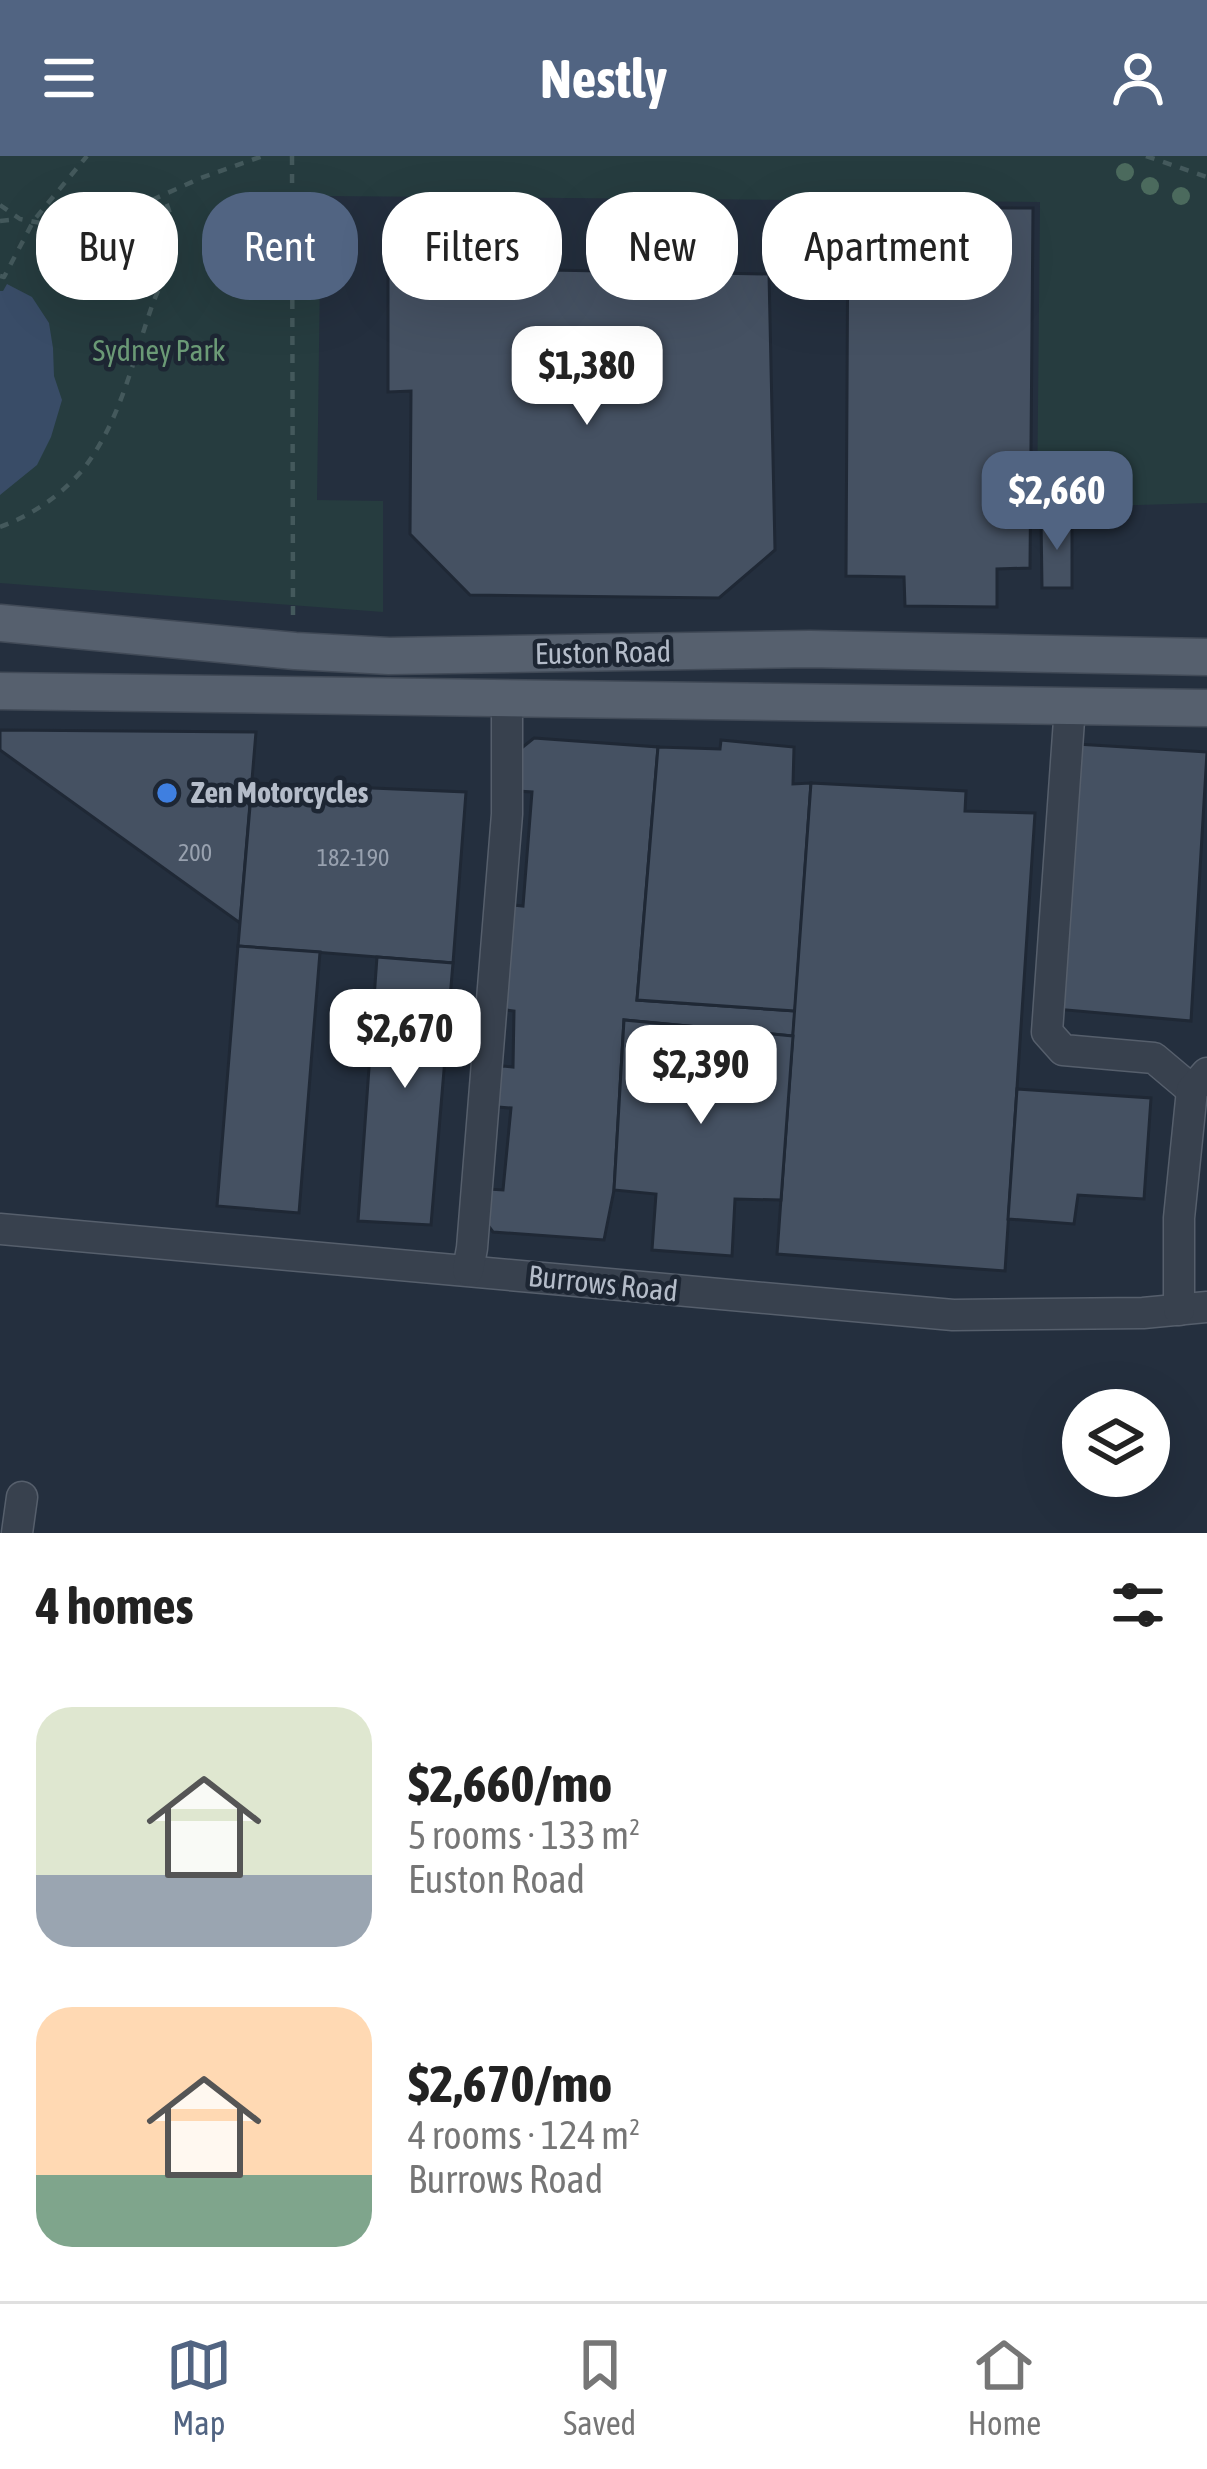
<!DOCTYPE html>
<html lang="en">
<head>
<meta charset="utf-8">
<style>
	:root { --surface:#fff; --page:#f2f2f2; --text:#222; --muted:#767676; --line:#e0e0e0; --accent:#516482 }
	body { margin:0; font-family:"Asap Condensed",sans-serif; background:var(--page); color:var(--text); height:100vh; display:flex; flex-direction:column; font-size:45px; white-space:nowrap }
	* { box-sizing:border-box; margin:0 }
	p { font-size:39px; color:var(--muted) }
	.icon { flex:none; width:66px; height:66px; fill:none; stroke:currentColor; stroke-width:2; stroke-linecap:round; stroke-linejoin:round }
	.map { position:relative; height:1377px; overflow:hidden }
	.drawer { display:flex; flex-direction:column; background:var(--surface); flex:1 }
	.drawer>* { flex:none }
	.hud { position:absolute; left:36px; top:36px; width:1137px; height:108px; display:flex; gap:24px }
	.tools { position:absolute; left:1062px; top:1233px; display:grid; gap:24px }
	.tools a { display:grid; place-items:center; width:108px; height:108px; border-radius:50%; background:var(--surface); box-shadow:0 12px 48px #0002; font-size:60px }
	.price { position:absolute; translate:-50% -102px; padding:0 27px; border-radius:24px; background:#fff; color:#222; font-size:39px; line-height:78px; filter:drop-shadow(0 3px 6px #0008) }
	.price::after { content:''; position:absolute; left:50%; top:72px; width:36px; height:27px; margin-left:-18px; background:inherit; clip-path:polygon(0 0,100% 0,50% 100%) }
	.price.on { background:var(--accent); color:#fff }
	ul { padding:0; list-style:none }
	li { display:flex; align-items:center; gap:36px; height:300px; padding:0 36px }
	li span { display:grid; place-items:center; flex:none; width:336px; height:240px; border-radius:36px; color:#555 }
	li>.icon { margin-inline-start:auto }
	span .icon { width:144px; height:144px; fill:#fffc; stroke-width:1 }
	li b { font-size:51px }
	h2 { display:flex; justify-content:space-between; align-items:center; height:144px; padding:0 36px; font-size:51px }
	.chip { padding:0 42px; border-radius:48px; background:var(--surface); box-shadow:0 12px 48px #0002; font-size:42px; line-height:108px }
	.chip.on { background:var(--accent); color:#fff }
	header { display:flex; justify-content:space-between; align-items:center; height:156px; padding:0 36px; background:var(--accent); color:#fff; font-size:54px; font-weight:700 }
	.tabs { display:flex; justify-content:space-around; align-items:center; height:168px; border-top:3px solid var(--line); background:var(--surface); font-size:33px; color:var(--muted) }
	.tabs a { display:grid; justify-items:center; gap:6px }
	.tabs .on { color:var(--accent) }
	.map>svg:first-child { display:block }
	.green { fill:#263c3f }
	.water { fill:#394c67 }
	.building { fill:#455162; stroke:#1f2835; stroke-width:3 }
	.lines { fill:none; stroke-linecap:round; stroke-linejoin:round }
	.minor-casing { stroke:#565f6c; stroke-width:33 }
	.major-casing { stroke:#414a57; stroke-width:39 }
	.path { stroke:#44595c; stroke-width:4.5; stroke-dasharray:9 9; stroke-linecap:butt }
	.minor { stroke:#38414e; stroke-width:30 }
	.major { stroke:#56606e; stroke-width:36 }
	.tree { fill:#4b6a5d }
	.shop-dot { fill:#3f7fe0; stroke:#1d2633; stroke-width:4.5 }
	.labels { text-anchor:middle; stroke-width:9; stroke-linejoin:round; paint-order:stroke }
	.number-label { font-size:24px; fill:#98a1af }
	.park-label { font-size:30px; fill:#6b9a76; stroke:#1d2633 }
	.street-label { font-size:30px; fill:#b4bcc9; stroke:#1d2633 }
	.poi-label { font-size:30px; font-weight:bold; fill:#b4bcc9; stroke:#1d2633; text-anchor:start }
</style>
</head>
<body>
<header><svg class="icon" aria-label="menu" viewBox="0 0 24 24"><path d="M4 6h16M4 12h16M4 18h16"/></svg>Nestly<svg class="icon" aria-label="person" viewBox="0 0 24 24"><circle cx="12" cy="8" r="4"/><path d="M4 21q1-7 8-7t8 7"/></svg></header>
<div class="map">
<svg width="1207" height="1377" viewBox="0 0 1207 1377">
	<rect width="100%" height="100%" fill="#242f3e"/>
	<polygon class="green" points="0,0 1207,0 1207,347 1037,352 1040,46 321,40 317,344 383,345 383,456 0,427"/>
	<polygon class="water" points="7,128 32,141 49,167 53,192 54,220 62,244 51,281 37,309 0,339 0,135 3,135"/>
	<g class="building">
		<polygon points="848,51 1033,52 1030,412 997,413 997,451 905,450 904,421 846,420"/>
		<polygon points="388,111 769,118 775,394 719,442 470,439 410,378 411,235 388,236"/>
		<polygon points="1041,362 1072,362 1072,432 1042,432"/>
		<polygon points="0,574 256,576 240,767 0,594"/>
		<polygon points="534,582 658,591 637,844 795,855 793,880 624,864 614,1034 604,1084 493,1076 487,1068 488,1033 503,1034 511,952 498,951 494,917 503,910 513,911 514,855 507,854 500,843 513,749 523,750 532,636 517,635 519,594"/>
		<polygon points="721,584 794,591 793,628 811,627 795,855 637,844 658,591 720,593"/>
		<polygon points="1076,588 1207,596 1191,865 1055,853"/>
		<polygon points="252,627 466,636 453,807 238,790"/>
		<polygon points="811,627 966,635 965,655 1035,657 1005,1115 777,1098"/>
		<polygon points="238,790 320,796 299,1057 217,1050"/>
		<polygon points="377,801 453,807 431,1069 358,1065"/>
		<polygon points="624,864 793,880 781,1044 735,1043 732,1100 652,1094 656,1038 614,1034"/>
		<polygon points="1017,933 1151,942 1144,1043 1078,1039 1074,1068 1008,1063"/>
	</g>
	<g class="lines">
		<g class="minor-casing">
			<g id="minor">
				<polyline points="1070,550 1047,876 1063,894 1154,902 1192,934"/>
				<polyline points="0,1073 953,1159 1143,1157 1207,1151"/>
				<polyline points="468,1114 472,1092 507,658 507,541"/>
				<polyline points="1179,1154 1179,1062 1192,934 1207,917"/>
				<polyline points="17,1377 22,1341"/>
			</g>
		</g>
		<g class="major-casing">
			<g id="major">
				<polyline points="0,467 295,495 389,500 810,493 1207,501"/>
				<polyline points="0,535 1207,552"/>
			</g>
		</g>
		<g class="path">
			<polyline points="292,0 293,461"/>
			<polyline points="1146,0 1207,21"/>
			<polyline points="0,49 20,63 67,72 114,61 201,22 263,0"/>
			<polyline points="0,65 18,63"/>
			<polyline points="0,120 4,121 34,64 87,0"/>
			<path d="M0,371C32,359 62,339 84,312C121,264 133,203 153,147C160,129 173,105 173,85C174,69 170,54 163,40"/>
		</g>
		<use href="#minor" class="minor"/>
		<use href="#major" class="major"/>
	</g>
	<g class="tree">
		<circle cx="1125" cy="16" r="9"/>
		<circle cx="1150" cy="30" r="9"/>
		<circle cx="1181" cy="40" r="9"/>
	</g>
	<circle class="shop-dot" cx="167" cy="637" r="12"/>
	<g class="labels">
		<g class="number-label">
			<text x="195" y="705">200</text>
			<text x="353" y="710">182-190</text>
		</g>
		<g class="park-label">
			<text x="159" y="205">Sydney Park</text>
		</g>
		<g class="street-label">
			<text transform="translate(603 497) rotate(-1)" y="10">Euston Road</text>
			<text transform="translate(603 1128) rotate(6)" y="10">Burrows Road</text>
		</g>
		<g class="poi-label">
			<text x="191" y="647">Zen Motorcycles</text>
		</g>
	</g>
</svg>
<div class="tools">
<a><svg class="icon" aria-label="layers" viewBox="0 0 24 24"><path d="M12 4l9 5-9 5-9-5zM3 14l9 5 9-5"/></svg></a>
</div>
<b class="price" style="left:587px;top:272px">$1,380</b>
<b class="price on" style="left:1057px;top:397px">$2,660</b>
<b class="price" style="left:405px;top:935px">$2,670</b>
<b class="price" style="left:701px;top:971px">$2,390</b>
<div class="hud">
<a class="chip">Buy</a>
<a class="chip on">Rent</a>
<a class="chip">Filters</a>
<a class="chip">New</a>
<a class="chip">Apartment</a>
</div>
</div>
<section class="drawer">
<h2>4 homes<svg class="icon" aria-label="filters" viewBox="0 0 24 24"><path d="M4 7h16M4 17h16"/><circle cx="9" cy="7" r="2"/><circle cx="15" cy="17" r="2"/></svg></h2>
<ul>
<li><span style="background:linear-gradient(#dfe7d0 70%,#9aa5b1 0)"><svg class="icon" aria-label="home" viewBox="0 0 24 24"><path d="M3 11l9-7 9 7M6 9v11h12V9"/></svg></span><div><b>$2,660/mo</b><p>5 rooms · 133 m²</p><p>Euston Road</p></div></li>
<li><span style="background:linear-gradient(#ffd9b3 70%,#7fa58c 0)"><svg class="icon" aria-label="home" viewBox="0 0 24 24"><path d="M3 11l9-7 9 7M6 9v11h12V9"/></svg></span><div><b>$2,670/mo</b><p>4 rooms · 124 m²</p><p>Burrows Road</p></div></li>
</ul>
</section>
<nav class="tabs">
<a class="on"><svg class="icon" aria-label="map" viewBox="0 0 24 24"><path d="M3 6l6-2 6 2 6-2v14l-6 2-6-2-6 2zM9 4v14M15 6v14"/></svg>Map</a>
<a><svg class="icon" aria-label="saved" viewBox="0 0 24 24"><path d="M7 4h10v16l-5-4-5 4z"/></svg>Saved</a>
<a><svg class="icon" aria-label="home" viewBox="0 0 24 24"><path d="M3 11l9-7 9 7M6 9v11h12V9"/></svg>Home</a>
</nav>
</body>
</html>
